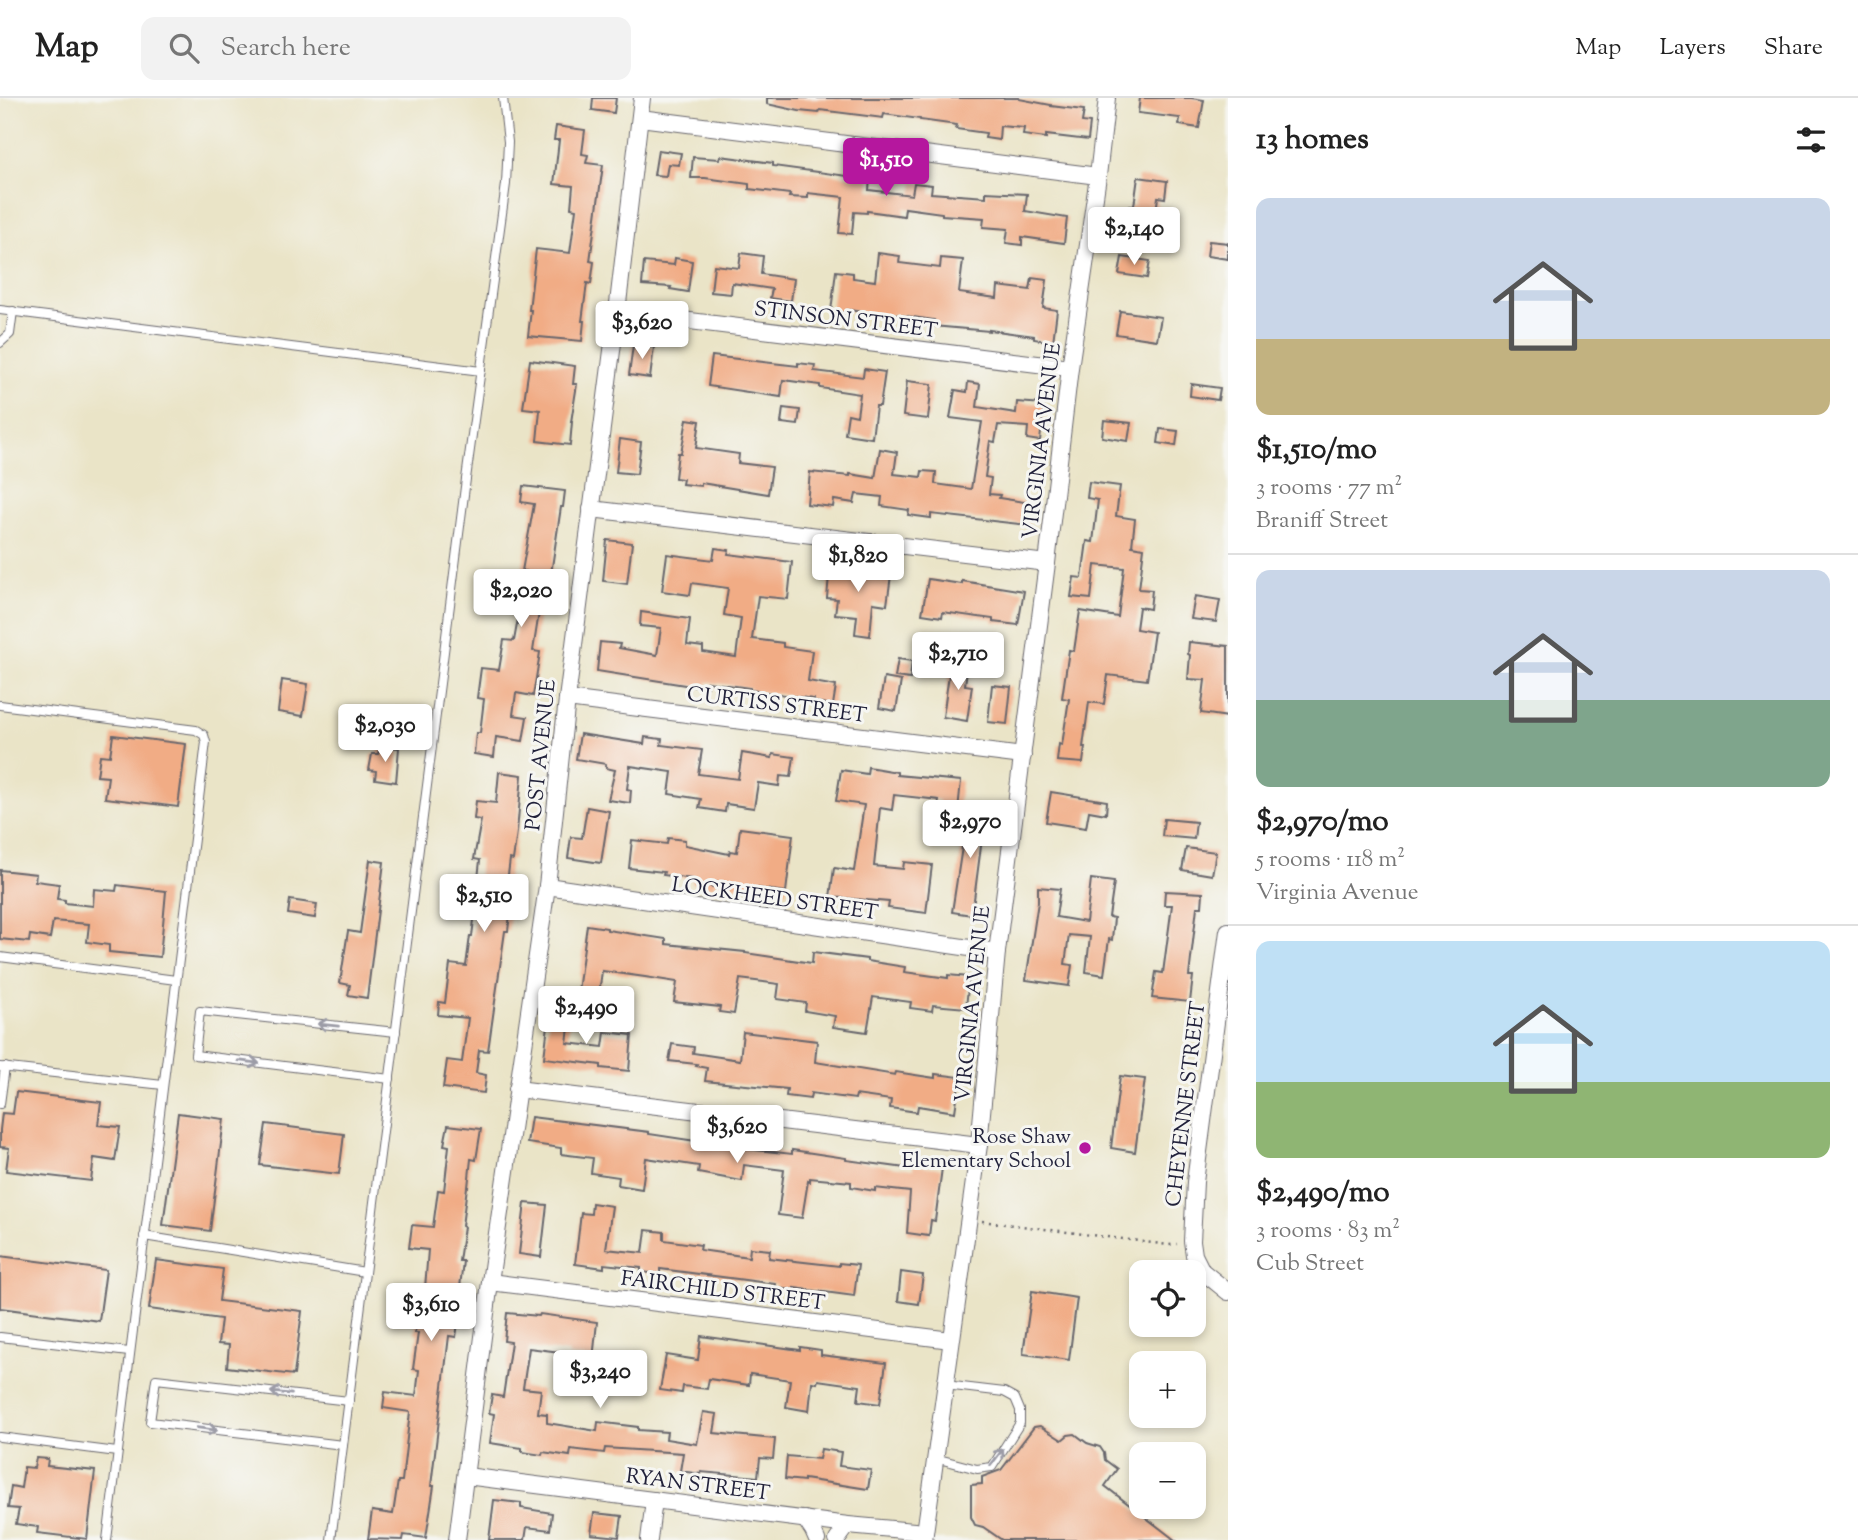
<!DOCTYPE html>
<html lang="en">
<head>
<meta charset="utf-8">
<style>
	:root { --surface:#fff; --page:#f2f2f2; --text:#222; --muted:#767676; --line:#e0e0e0; --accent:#b5179e }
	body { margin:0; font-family:"Sorts Mill Goudy",serif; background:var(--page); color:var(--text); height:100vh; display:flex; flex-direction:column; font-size:26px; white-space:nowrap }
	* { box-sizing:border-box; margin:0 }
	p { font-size:23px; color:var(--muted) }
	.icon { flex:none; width:38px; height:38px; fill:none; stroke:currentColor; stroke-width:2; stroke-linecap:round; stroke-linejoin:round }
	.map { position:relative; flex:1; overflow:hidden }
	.panel { display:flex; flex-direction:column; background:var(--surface); width:630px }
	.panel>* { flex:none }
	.tools { position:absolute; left:1129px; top:1162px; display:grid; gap:14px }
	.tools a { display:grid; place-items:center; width:77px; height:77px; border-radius:14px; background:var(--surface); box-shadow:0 4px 10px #0003; font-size:35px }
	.price { position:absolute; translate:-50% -60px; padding:0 16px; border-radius:7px; background:#fff; color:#222; font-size:23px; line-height:46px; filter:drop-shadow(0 2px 4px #0008) }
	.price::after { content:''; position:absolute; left:50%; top:42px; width:21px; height:16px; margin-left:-10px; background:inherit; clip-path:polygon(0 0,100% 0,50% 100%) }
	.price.on { background:var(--accent); color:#fff }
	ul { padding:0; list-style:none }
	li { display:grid; align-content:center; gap:14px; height:371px; padding:0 28px }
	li+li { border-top:2px solid var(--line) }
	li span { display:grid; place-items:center; height:217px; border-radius:14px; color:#555 }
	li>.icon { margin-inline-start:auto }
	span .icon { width:126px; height:126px; fill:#fffc; stroke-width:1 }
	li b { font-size:30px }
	h2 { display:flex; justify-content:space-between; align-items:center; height:84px; padding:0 28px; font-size:30px }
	header { display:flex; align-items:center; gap:42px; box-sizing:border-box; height:98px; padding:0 35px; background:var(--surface); border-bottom:2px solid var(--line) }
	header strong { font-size:33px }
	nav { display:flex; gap:38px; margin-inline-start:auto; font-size:24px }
	.search { width:490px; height:63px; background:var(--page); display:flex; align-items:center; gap:18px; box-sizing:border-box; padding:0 24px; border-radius:14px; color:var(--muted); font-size:26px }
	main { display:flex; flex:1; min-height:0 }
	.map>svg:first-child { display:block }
	.building { fill:#f1ac85 }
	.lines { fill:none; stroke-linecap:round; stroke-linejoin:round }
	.lane-casing { stroke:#68666c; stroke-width:10 }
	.street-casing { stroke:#68666c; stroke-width:18 }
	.path { stroke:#68666c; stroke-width:2.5; stroke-dasharray:2 5; stroke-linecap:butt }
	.lane { stroke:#fff; stroke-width:8 }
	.street { stroke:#fff; stroke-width:16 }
	.oneway { stroke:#9c9ca7 }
	.poi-dot { fill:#b5179e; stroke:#f6f6f2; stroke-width:2.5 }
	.labels { text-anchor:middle; stroke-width:6; stroke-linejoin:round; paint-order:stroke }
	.street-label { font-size:21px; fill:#22223b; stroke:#f6f6f2 }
	.poi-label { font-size:21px; fill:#22223b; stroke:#f6f6f2; text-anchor:end }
</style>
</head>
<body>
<header>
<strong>Map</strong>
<div class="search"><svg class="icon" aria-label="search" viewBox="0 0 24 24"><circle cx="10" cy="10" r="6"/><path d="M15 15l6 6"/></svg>Search here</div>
<nav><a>Map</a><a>Layers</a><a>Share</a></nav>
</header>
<main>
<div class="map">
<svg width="1228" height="1442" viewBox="0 0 1228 1442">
	<rect width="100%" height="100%" fill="#f6f6f2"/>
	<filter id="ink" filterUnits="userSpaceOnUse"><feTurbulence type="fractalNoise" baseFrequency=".0143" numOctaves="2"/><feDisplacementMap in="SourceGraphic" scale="14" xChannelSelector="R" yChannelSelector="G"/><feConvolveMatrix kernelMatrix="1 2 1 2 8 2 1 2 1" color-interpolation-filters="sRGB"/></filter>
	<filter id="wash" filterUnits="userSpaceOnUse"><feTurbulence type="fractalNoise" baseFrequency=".00686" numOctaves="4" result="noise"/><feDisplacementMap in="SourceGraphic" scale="28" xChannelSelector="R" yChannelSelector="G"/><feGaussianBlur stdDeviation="1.57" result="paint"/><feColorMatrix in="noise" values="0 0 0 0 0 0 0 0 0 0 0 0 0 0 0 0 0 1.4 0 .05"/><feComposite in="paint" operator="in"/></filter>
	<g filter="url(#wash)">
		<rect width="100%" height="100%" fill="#eae4c7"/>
		<g id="blocks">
			<g class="building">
				<polygon points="593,0 616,0 614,15 592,12"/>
				<polygon points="767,0 1019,0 1019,1 1051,7 1051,8 1084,12 1082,24 1090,25 1088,42 1046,37 1046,40 1023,37 1024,30 1000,28 999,42 985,40 986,35 956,31 957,27 920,22 920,21 884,16 883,20 820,12 819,15 799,13 767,6"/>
				<polygon points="1140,0 1191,0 1204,2 1199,30 1179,27 1180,20 1138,15"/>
				<polygon points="556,28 585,32 582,56 588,57 586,65 603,67 590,163 594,164 591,186 587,185 582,223 584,223 582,243 528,238 531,212 529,212 536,151 570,155 576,111 571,110 573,88 554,86 559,42 554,42"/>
				<polygon points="658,52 681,55 679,67 668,66 666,78 654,77"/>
				<polygon points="720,58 773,65 773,68 870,81 869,92 912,97 914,85 932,87 931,95 986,99 986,94 1027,96 1025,113 1067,120 1064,145 1022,139 1022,147 1006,145 1008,131 983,129 984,120 942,117 942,115 905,110 904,118 867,113 867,115 854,114 852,136 839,135 843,99 808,95 808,100 789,99 790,96 749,91 749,86 705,80 691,80 693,59 719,61"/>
				<polygon points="1138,79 1167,83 1165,100 1158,99 1154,129 1128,127 1130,108 1134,108"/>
				<polygon points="1209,143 1228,145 1228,161 1207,158"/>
				<polygon points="741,155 763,158 761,176 794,181 791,203 770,200 772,191 732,185 731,196 711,194 714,167 739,170"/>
				<polygon points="878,155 900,158 899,165 940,170 941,160 963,162 959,195 997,200 998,188 1030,192 1032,180 1047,182 1043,210 1057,212 1053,244 1034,241 1034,238 989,232 989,233 933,228 934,222 892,216 892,218 848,212 848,215 831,213 836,173 853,175 853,180 875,183"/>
				<polygon points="1122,159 1150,163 1147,180 1119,176"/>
				<polygon points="675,160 692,163 688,194 670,191 671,189 642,187 644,164 674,167"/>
				<polygon points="1120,213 1161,219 1157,242 1116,236"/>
				<polygon points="633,247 654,249 650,280 629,277"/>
				<polygon points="712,258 798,268 798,265 815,267 814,273 863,279 864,271 885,274 880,308 876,308 872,340 845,336 848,316 857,318 860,296 820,290 820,287 783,282 781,299 708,288"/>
				<polygon points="530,262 575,268 573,286 577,286 571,324 572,324 570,347 537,343 540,312 523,310"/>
				<polygon points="907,283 932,286 928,321 903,318"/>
				<polygon points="968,284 980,286 977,309 1016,315 1017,304 1044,306 1040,343 1027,341 1028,329 998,327 995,344 990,343 985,379 991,380 989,396 1000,397 999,400 1031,405 1028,427 931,416 931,420 908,417 909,412 881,408 882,399 856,396 854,405 834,402 833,409 807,406 810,374 850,378 850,376 875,380 880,351 897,354 894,376 921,379 922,373 936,374 935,386 971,391 982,324 950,320 955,292 967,294"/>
				<polygon points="1191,286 1220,290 1218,302 1190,298"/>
				<polygon points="783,310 800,312 798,327 781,325"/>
				<polygon points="687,321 700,323 696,350 739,356 738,365 772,369 768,396 701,385 701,388 682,386 683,381 675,380 678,355 681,355"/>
				<polygon points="1104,322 1131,325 1128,343 1102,339"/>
				<polygon points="1160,331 1178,333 1176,348 1158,345"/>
				<polygon points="620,341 641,344 637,376 616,374"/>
				<polygon points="1089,384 1120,388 1116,418 1135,421 1132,448 1144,450 1139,491 1152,492 1150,511 1139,509 1136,531 1154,534 1147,582 1108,577 1104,606 1089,604 1083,649 1085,649 1083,665 1057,663 1059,646 1062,647 1069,601 1062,600 1069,552 1074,553 1080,513 1118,519 1124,470 1095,467 1091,501 1071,499 1074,479 1082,480 1087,443 1093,444 1098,402 1087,400"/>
				<polygon points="523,388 565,393 563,409 561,409 546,509 540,508 533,553 540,554 537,574 533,598 516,595 513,617 527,619 523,643 496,639 494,659 474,656 476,635 480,635 484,601 477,600 481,570 499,572 504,542 514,543 519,515 520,515 526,473 522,473 534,406 521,404"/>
				<polygon points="607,442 632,445 627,486 603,483"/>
				<polygon points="715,450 729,452 728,456 792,464 788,501 758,498 752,541 783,545 783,549 812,553 808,583 836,588 833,607 814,604 814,601 750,592 750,590 707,584 707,589 685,587 597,573 600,544 620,546 619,550 657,557 661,530 640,528 641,514 690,521 687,547 703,549 703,554 736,559 741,520 724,517 728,490 692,485 690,497 662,493 667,456 713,462"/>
				<polygon points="830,466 860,469 860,473 891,477 887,507 873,505 870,538 855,536 857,518 835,516 837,501 827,500"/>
				<polygon points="928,481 962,486 962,483 1024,493 1018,527 993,524 993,521 943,514 942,519 922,516"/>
				<polygon points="1195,498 1220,502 1216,524 1191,521"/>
				<polygon points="1189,544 1228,548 1228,619 1201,615 1205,582 1188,581 1190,557 1188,556"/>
				<polygon points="898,561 912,563 910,581 895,579"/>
				<polygon points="951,562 968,564 965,587 972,588 967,623 943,619"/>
				<polygon points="884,580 901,583 896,613 879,610"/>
				<polygon points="282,582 308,586 303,618 278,614"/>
				<polygon points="992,587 1011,589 1007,626 988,624"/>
				<polygon points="580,636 644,646 645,639 662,641 661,647 702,652 698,676 738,681 742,655 772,660 773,656 794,659 791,679 780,678 779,688 758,685 754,710 726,706 725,714 699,710 701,701 669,696 672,674 630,668 627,691 631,692 630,705 608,702 615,672 606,670 606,666 576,661"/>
				<polygon points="113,637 186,646 178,709 105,700 108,679 97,678 100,657 110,658"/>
				<polygon points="380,648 399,650 396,684 375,681 376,673 369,672 372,656 378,656"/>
				<polygon points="868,669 897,674 897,677 961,683 958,712 938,710 939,702 894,697 892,712 880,710 874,768 903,771 904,764 932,767 926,815 888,810 889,804 830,799 834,770 854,773 864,707 836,703 841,672 867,676"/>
				<polygon points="499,674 522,677 517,734 513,762 510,761 504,808 511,808 508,833 505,833 488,953 479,952 476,975 486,977 484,995 443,990 447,962 462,964 468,920 438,917 439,904 445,905 450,866 466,868 470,838 472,838 475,814 454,811 456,797 476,800 480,762 474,761 481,722 474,721 476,703 496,705"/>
				<polygon points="1051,694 1107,703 1106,716 1089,713 1086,730 1046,724"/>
				<polygon points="587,709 609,713 601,765 568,760 571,739 582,740"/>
				<polygon points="968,710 993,713 991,726 984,725 972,817 952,814"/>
				<polygon points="1164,721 1196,724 1194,741 1162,738"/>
				<polygon points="740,730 793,737 786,794 741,788 741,789 714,784 714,789 692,785 693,781 663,777 664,774 629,770 632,742 667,746 668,740 685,742 685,747 729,756 730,753 737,754"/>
				<polygon points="1186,750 1216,754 1212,777 1182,772"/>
				<polygon points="370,762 384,764 367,900 348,897 350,887 340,885 348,833 360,835"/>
				<polygon points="0,772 36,776 35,783 59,786 57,801 65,802 65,805 93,808 94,791 116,793 117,787 166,793 160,859 109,854 109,847 87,844 89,826 53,823 50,840 30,837 29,844 0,841"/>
				<polygon points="1091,781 1114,784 1109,819 1114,820 1112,842 1109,841 1104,877 1086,874 1090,839 1069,837 1065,866 1072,867 1069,888 1026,882 1038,804 1038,789 1060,791 1056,819 1086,824"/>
				<polygon points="1165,793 1203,795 1202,809 1197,809 1189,878 1193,878 1190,904 1152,900 1156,874 1163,875 1172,807 1164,807"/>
				<polygon points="290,802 317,806 315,820 288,816"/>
				<polygon points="587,827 607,830 607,832 666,841 666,846 745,854 745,855 812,865 813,854 867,861 867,863 905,869 904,874 948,880 948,877 969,879 966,910 933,907 932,913 910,910 911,904 873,899 867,934 833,929 835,918 805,913 806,905 777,901 779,886 740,881 734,916 719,914 720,909 674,904 677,884 645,879 602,873 599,896 578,893"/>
				<polygon points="550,911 571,914 567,945 603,949 605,934 632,937 629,973 601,970 601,967 544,960"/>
				<polygon points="743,934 817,943 815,964 895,977 896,974 935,980 935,976 960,979 955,1014 918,1008 917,1014 890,1010 891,1002 856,997 855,1001 811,995 810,1001 786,998 787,991 705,983 707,970 696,968 697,966 669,963 672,946 694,949 693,955 740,962"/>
				<polygon points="1120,978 1145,981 1135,1054 1111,1050"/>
				<polygon points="16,994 101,1004 98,1027 120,1029 115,1063 94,1060 91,1083 6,1073 9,1050 0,1049 0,1032 2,1015 13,1016"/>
				<polygon points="178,1015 224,1021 210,1133 163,1127"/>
				<polygon points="531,1019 649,1034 649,1036 702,1044 723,1046 723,1043 747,1046 747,1051 792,1056 792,1052 846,1060 846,1062 913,1071 913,1067 942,1070 935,1123 931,1122 929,1138 907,1135 910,1094 875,1090 875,1093 851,1089 851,1084 810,1080 810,1084 808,1083 802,1120 778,1117 784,1072 744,1067 742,1083 698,1075 699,1068 646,1060 642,1091 618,1087 619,1079 591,1075 593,1060 561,1056 561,1050 527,1045"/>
				<polygon points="266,1026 344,1036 339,1076 260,1067"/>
				<polygon points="448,1027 481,1031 476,1062 471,1061 468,1089 467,1089 462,1128 464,1129 459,1163 463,1163 456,1225 458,1225 456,1239 449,1238 431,1388 434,1388 426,1440 404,1437 403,1442 368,1441 372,1413 393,1416 398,1383 402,1383 410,1314 383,1310 385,1294 416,1298 419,1272 413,1271 418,1235 415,1235 417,1216 410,1215 412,1202 424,1203 428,1152 409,1150 412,1127 433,1129 438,1092 444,1093 449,1048 444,1047"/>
				<polygon points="525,1105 547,1107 541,1159 519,1156"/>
				<polygon points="592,1105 612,1108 606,1151 643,1155 646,1132 664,1134 664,1142 701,1147 700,1152 749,1159 750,1150 770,1152 769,1160 839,1168 839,1165 858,1167 854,1198 794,1190 794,1192 775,1190 776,1186 660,1171 660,1176 641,1174 641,1170 604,1166 604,1170 575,1166 581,1115 591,1116"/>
				<polygon points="0,1158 106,1172 99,1223 0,1210"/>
				<polygon points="156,1162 223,1171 219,1203 302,1213 294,1277 227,1269 229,1247 218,1246 221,1221 149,1211"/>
				<polygon points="901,1174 923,1177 919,1206 898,1203"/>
				<polygon points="1032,1193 1077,1200 1069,1262 1023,1256"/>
				<polygon points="507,1215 539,1218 540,1216 597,1224 593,1261 568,1258 568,1255 529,1250 523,1290 541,1292 538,1315 547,1316 547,1325 597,1333 598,1324 638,1329 638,1332 667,1334 666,1341 697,1346 703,1314 717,1316 714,1335 775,1341 773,1361 760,1360 758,1379 701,1374 701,1376 680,1373 683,1355 605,1350 604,1355 571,1351 570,1358 543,1354 542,1357 522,1354 522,1350 490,1345 494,1316 489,1315 492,1297 503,1299 511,1244 504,1243"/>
				<polygon points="701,1238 800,1252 800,1249 821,1252 821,1257 886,1265 880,1306 858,1303 860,1288 818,1282 817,1285 812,1284 809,1313 786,1309 790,1282 750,1276 749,1287 709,1281 707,1291 683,1288 682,1295 660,1292 666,1257 698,1262"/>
				<polygon points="1040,1328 1062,1342 1068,1337 1075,1336 1087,1345 1100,1349 1104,1355 1105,1362 1117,1371 1105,1388 1175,1442 1002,1442 983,1429 975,1427 971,1419 971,1387 982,1386 982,1379 1001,1372 1034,1329"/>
				<polygon points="821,1351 841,1354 839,1368 871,1372 868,1391 804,1381 804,1383 785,1381 787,1358 819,1361"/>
				<polygon points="36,1360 48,1361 47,1368 95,1373 87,1441 37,1435 38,1429 16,1426 19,1411 8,1410 11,1388 21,1390 24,1369 34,1370"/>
				<polygon points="494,1402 521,1405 521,1410 552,1415 550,1432 527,1429 525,1442 489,1442"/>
				<polygon points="594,1415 622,1418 619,1439 591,1436"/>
			</g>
		</g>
	</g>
	<g filter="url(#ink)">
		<use href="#blocks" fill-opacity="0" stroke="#68666c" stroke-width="2"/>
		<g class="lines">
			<g class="lane-casing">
				<g id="lane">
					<polyline points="0,212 481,273"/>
					<polyline points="0,245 10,236 13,213"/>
					<polyline points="0,607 196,632 204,637 206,644 107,1442"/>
					<polyline points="0,859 176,882"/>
					<polyline points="0,969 163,987"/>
					<polyline points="390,981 195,957 200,913 396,934"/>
					<polyline points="0,1006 5,969"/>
					<polyline points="144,1138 365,1174"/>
					<polyline points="0,1239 129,1254"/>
					<polyline points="0,1339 117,1354"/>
					<polyline points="343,1347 150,1324 156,1281 349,1303"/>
					<polyline points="935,1360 977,1371 992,1369 1020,1325 1020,1312 1015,1300 1004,1294 945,1287"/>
					<polyline points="331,1442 466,381 506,86 508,44 503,0"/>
				</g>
			</g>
			<g class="street-casing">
				<g id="street">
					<polyline points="640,20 1098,78"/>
					<polyline points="617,214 1070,270"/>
					<polyline points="591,411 1047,465"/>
					<polyline points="567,601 1023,658"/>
					<polyline points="547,788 997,854"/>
					<polyline points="1228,833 1195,1084 1192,1143 1194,1157 1202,1173 1228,1194"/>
					<polyline points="517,991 979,1047"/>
					<polyline points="490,1184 951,1242"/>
					<polyline points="466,1378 848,1427 925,1434"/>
					<polyline points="805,1421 813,1433 817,1442"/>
					<polyline points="457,1442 490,1184 547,788 567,601 617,214 642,0"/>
					<polyline points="649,1442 654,1402"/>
					<polyline points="837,1442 848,1427"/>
					<polyline points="924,1442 979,1047 997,854 1047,465 1070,270 1098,78 1107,0"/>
				</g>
			</g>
			<polyline class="path" points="982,1123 1169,1147 1177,1146"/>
			<use href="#lane" class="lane"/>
			<use href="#street" class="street"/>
		</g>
		<defs><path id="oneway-shaft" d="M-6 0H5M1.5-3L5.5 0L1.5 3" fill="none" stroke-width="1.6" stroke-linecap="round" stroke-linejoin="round" transform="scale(1.75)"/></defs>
		<g class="oneway">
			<use href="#oneway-shaft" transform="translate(328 927) rotate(-174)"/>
			<use href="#oneway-shaft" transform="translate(249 964) rotate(7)"/>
			<use href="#oneway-shaft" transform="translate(281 1295) rotate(-174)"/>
			<use href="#oneway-shaft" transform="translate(207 1331) rotate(7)"/>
			<use href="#oneway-shaft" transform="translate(997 1359) rotate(-53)"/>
		</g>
	</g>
	<circle class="poi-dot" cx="1085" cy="1050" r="7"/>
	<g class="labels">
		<g class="street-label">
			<text transform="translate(846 221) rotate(7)" y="7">STINSON STREET</text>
			<text transform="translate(1041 343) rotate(-83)" y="7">VIRGINIA AVENUE</text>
			<text transform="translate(777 606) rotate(7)" y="7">CURTISS STREET</text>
			<text transform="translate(540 657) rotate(-84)" y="7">POST AVENUE</text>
			<text transform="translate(775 800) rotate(8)" y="7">LOCKHEED STREET</text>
			<text transform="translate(972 906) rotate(-84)" y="7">VIRGINIA AVENUE</text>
			<text transform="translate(1185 1006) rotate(-83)" y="7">CHEYENNE STREET</text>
			<text transform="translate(723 1192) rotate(7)" y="7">FAIRCHILD STREET</text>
			<text transform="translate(698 1386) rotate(7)" y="7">RYAN STREET</text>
		</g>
		<g class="poi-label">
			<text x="1071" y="1045">Rose Shaw<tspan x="1071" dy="24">Elementary School</tspan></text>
		</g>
	</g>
</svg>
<div class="tools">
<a><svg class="icon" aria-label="locate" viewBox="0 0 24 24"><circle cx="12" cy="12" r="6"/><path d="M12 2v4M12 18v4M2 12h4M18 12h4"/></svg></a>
<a>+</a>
<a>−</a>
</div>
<b class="price on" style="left:886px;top:100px">$1,510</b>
<b class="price" style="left:1134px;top:169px">$2,140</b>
<b class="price" style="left:642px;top:263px">$3,620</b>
<b class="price" style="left:858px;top:496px">$1,820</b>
<b class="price" style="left:521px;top:531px">$2,020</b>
<b class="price" style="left:958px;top:594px">$2,710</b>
<b class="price" style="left:385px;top:666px">$2,030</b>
<b class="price" style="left:970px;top:762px">$2,970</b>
<b class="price" style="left:484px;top:836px">$2,510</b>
<b class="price" style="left:586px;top:948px">$2,490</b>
<b class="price" style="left:737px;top:1067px">$3,620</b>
<b class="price" style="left:431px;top:1245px">$3,610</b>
<b class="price" style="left:600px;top:1312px">$3,240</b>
</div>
<section class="panel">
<h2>13 homes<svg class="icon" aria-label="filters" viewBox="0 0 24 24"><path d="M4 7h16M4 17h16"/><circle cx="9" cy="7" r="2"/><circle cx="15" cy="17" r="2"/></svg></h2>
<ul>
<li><span style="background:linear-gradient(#c9d6e8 65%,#c2b280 0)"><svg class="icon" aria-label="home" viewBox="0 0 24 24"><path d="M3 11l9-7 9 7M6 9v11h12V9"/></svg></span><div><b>$1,510/mo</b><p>3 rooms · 77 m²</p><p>Braniff Street</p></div></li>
<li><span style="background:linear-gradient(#c9d6e8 60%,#7fa58c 0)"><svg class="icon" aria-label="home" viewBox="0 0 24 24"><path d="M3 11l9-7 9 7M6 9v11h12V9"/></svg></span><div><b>$2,970/mo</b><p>5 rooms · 118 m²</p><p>Virginia Avenue</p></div></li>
<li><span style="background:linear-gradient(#bfe0f5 65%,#8fb573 0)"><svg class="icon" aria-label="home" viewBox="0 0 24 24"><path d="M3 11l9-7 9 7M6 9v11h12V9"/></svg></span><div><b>$2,490/mo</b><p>3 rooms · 83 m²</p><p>Cub Street</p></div></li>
</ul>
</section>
</main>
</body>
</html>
